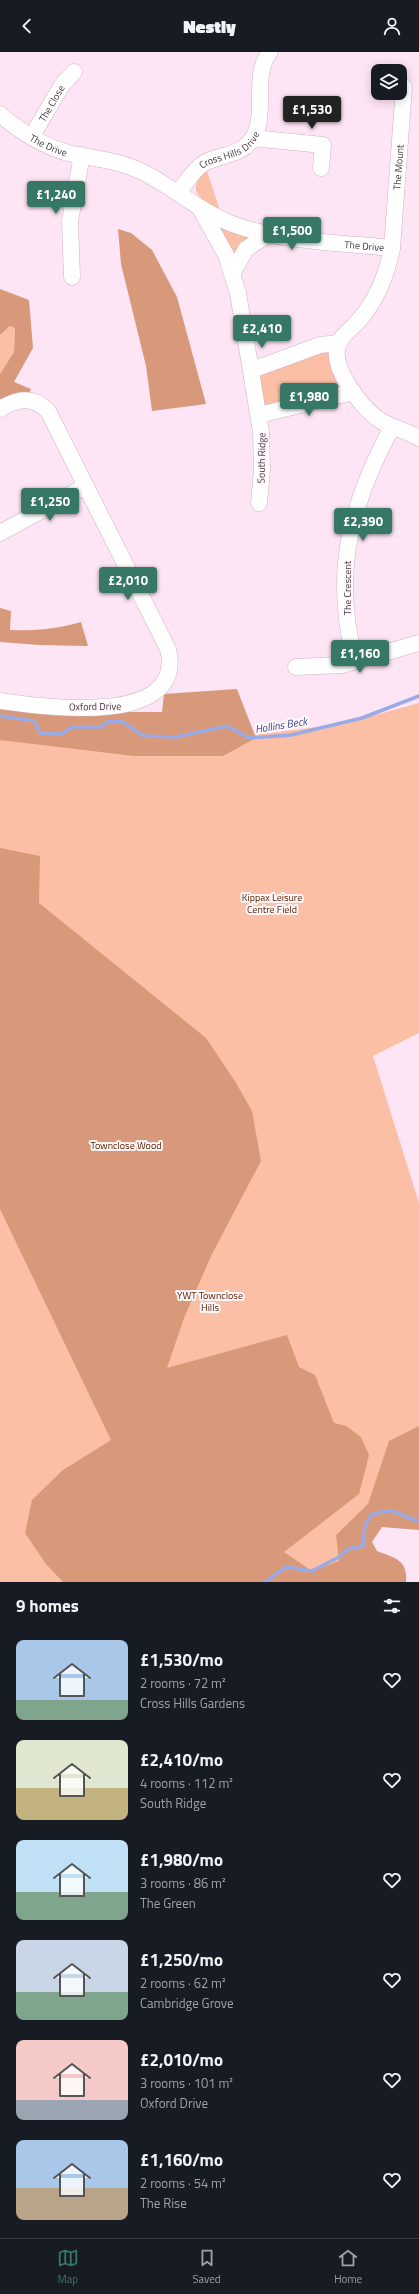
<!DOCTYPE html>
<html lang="en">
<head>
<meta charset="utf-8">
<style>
	:root { --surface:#171b24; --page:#242831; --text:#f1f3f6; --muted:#9ea1a6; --line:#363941; --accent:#377765 }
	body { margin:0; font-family:"Titillium Web",sans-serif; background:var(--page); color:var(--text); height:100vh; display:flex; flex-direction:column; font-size:15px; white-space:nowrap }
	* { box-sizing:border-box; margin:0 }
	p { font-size:13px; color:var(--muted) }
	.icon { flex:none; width:22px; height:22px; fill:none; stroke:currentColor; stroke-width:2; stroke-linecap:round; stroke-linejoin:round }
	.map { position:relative; height:1530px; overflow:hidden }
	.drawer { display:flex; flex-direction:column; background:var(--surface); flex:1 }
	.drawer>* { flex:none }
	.fabs { position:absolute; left:371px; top:12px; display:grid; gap:8px }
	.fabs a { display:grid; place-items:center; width:36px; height:36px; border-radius:8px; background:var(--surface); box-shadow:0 2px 10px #0003; font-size:20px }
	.price { position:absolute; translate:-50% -34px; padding:0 9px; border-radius:4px; background:var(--accent); color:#fff; font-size:13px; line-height:26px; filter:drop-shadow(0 1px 2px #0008) }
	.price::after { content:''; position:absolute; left:50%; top:24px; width:12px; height:9px; margin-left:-6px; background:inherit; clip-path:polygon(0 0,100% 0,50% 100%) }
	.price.current { background:#222; color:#fff }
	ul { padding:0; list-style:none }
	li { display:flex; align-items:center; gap:12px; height:100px; padding:0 16px }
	li span { display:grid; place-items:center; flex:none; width:112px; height:80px; border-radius:8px; color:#555 }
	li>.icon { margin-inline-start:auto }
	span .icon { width:48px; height:48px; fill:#fffc; stroke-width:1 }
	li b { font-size:17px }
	h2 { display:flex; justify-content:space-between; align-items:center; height:48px; padding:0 16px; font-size:17px }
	header { display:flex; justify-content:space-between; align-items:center; height:52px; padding:0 16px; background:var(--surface); font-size:18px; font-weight:800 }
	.dock { display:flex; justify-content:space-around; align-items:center; height:56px; border-top:1px solid var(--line); background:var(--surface); font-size:11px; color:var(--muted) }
	.dock a { display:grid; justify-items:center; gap:2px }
	.dock .current { color:var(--accent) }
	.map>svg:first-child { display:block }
	.green { fill:#fabfa4 }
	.forest { fill:#d8987a }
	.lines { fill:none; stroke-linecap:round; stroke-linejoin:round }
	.stream { stroke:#9aaae5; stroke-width:3.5 }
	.minor-casing { stroke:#d0b2c5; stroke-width:17 }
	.minor { stroke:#fff; stroke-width:16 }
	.labels { text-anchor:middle; stroke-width:4; stroke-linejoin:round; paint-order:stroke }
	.street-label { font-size:10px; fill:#42363d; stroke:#fff8fc }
	.park-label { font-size:10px; fill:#592000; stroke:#fff8fc }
	.water-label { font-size:11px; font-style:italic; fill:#3e4b93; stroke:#fff8fc }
</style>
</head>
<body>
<header><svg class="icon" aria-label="back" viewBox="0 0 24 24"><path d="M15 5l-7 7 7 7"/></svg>Nestly<svg class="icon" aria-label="person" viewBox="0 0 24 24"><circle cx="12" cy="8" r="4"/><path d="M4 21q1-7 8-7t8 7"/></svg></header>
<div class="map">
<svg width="419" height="1530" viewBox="0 0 419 1530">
	<rect width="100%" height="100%" fill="#fee5f5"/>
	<g class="green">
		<path d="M207,119L220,159C202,148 183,138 207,119Z"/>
		<polygon points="216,172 252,183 235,207"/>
		<polygon points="10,274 15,276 14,300 0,322 0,283"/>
		<polygon points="322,297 329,299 341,336 266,354 263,352 260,324 261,322"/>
		<polygon points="419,651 419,981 373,1004 419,1151 419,1466 386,1456 362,1492 402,1530 0,1530 0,662 230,682 259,682 319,675 319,678 327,676"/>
	</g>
	<g class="forest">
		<polygon points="118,177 131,181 152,198 177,245 206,352 152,359 146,314 121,212"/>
		<polygon points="0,237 29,248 33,296 14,330 31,337 29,342 0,350 0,322 14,300 15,276 10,274 0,283"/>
		<path d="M0,556L11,559L10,578C35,579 57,577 81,570L88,594L39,593L0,590Z"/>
		<polygon points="237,637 256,686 223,704 134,704 0,688 0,655 110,660 162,660 164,642"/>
		<path d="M0,796L40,804L39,851L206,986L236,1031L252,1059L261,1109L211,1204L184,1266L167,1316L287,1283L299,1315L315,1323L334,1371L346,1374L361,1385L369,1403L359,1442L284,1500L312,1519L339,1509L336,1483L368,1452L389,1389L419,1374V1478L382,1475L372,1490L377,1499C395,1506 408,1508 406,1530H63L46,1512L25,1481L32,1448L63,1418L111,1388L0,1157Z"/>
	</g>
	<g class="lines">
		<g class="stream">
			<polyline points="0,664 34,669 40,681 62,682 72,675 101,675 109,669 123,670 144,684 176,685 227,674 249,686 291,683 362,666 419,644"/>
			<path d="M265,1530L286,1515L312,1519L339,1505L348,1497L363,1494L365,1474L371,1463C399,1453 396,1464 419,1469"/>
		</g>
		<g class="minor-casing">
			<g id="minor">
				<path id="s1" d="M0,62C19,79 44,94 68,101C88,106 108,107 128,114C163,126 190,154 225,169C270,189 342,191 392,196C387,222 377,247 360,267C354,275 344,281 339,290C328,313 360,354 378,367C391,376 406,378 419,386"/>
				<path id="s2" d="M32,84L62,33L74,20"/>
				<polyline points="253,86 323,93 321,116"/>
				<path id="s3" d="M178,141C186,131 193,118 204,111C220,102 242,104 253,86C268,61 251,23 270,0"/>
				<polyline points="201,158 226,203 238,241 261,380 262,417 259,451"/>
				<path id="s4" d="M392,196L404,35"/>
				<polyline points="233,220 246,197 269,182"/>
				<polyline points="72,225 70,169 82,103"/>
				<polyline points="252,318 320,293 339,291"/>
				<path d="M0,357C17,347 32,343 48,359L168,597C187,676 42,655 0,649"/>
				<polyline points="259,363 353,340"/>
				<polyline points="0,481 86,434"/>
				<path d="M355,609C332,521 350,453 392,375"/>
				<polyline points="296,615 342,613 419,591"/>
			</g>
		</g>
		<use href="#minor" class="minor"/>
	</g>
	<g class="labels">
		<g class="street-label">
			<text dy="4" stroke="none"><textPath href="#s2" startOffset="38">The Close</textPath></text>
			<text dy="4" stroke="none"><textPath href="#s1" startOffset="58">The Drive</textPath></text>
			<text dy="4" stroke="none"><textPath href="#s3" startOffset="69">Cross Hills Drive</textPath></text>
			<text dy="4" stroke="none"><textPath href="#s4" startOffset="81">The Mount</textPath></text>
			<text dy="4" stroke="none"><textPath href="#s1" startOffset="394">The Drive</textPath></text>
			<text transform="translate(261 406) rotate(-89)" y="4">South Ridge</text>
			<text transform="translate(347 536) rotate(-90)" y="4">The Crescent</text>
			<text transform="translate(95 654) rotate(-1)" y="4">Oxford Drive</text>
		</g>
		<g class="park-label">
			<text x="272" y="849">Kippax Leisure<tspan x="272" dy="12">Centre Field</tspan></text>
			<text x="126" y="1097">Townclose Wood</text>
			<text x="210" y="1247">YWT Townclose<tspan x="210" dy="12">Hills</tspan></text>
		</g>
		<g class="water-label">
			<text transform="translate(281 673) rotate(-9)" y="4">Hollins Beck</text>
		</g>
	</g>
</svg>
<div class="fabs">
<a><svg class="icon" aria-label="layers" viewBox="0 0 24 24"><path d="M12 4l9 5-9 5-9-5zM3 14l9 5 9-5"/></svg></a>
</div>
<b class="price current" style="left:312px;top:78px">£1,530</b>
<b class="price" style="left:56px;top:163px">£1,240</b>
<b class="price" style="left:292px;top:199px">£1,500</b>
<b class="price" style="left:262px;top:297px">£2,410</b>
<b class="price" style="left:309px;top:365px">£1,980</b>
<b class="price" style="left:50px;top:470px">£1,250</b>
<b class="price" style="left:363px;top:490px">£2,390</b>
<b class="price" style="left:128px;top:549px">£2,010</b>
<b class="price" style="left:360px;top:622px">£1,160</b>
</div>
<section class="drawer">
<h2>9 homes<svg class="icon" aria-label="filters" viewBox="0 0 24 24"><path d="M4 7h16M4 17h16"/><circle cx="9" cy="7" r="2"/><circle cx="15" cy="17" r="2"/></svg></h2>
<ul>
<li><span style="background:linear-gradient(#a9c7e8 75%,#7fa58c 0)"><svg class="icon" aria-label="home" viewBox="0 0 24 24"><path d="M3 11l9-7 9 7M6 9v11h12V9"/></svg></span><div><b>£1,530/mo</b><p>2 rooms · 72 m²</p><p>Cross Hills Gardens</p></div><svg class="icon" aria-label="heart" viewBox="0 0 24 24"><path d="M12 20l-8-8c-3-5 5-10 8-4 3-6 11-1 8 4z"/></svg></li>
<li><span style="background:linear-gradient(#dfe7d0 60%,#c2b280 0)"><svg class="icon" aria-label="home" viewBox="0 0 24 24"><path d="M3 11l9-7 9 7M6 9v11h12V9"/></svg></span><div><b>£2,410/mo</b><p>4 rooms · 112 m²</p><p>South Ridge</p></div><svg class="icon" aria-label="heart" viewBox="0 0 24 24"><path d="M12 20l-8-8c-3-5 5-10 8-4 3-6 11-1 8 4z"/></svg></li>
<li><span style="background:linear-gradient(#bfe0f5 65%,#7fa58c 0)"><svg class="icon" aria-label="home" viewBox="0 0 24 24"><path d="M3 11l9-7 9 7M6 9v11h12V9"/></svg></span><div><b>£1,980/mo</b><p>3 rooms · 86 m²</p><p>The Green</p></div><svg class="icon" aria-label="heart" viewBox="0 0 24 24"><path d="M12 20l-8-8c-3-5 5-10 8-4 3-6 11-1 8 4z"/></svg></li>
<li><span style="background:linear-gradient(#c9d6e8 65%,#7fa58c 0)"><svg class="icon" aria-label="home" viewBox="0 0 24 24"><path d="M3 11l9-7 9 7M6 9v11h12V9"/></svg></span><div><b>£1,250/mo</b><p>2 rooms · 62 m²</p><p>Cambridge Grove</p></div><svg class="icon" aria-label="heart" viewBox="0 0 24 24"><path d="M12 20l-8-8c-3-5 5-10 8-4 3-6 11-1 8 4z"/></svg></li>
<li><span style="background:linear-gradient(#f6c9c9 75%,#9aa5b1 0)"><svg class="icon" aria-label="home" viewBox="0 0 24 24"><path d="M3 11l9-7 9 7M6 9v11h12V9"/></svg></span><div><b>£2,010/mo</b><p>3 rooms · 101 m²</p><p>Oxford Drive</p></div><svg class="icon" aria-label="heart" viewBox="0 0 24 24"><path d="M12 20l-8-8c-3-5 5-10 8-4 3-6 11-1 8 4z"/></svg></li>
<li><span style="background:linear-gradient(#a9c7e8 60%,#b9a48a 0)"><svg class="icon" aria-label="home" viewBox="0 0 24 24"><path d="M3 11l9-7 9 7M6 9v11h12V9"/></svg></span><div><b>£1,160/mo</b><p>2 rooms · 54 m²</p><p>The Rise</p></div><svg class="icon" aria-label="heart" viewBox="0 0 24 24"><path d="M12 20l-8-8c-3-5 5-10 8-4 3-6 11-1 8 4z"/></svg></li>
</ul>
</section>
<nav class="dock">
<a class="current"><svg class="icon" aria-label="map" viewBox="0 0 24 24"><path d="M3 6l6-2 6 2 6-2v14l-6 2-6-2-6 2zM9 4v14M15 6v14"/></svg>Map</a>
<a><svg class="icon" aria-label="saved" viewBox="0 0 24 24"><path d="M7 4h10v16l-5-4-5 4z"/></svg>Saved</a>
<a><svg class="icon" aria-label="home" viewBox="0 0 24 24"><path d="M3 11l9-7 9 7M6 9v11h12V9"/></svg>Home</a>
</nav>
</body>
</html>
